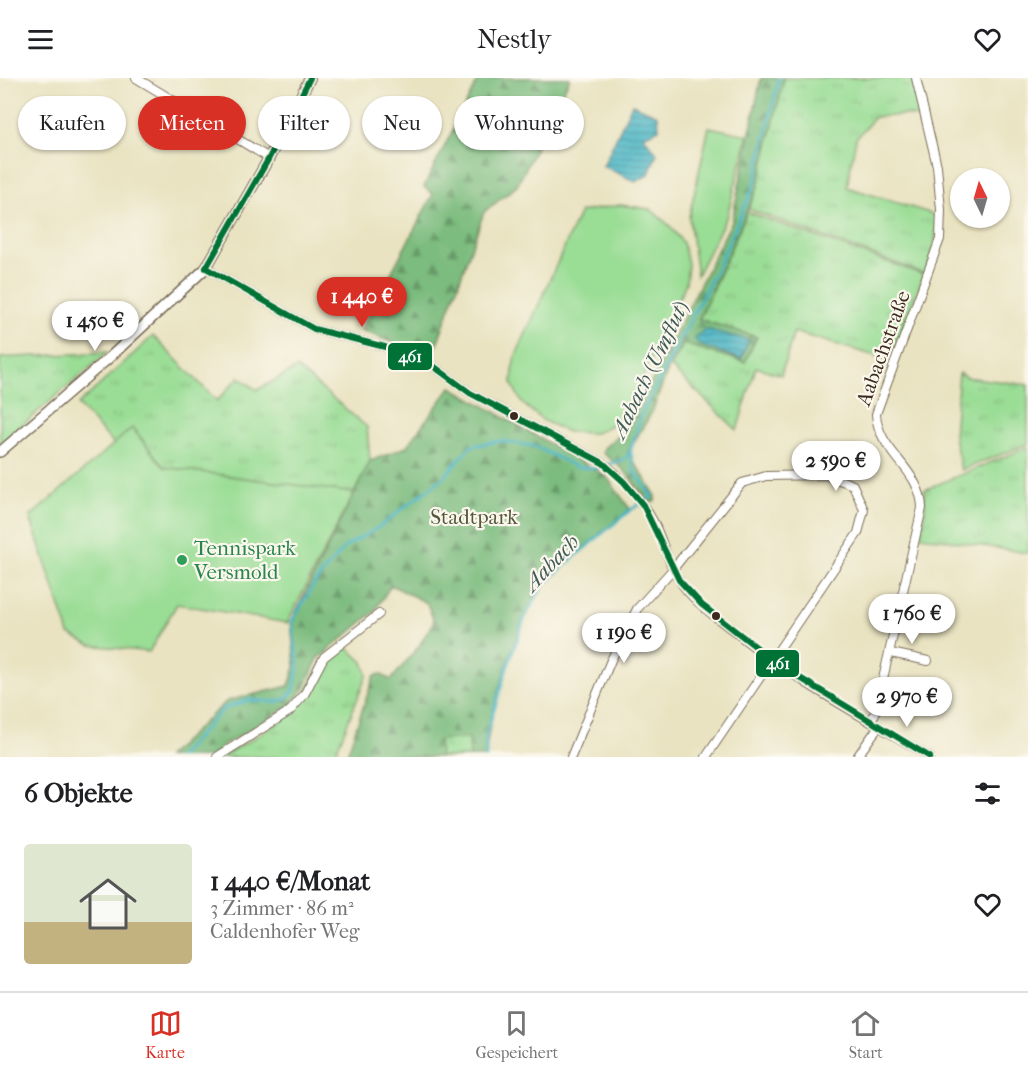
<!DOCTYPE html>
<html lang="de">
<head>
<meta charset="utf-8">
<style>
	:root { --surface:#fff; --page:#f6f6f6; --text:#202124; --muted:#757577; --line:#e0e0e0; --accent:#d93025 }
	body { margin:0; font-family:"IM FELL French Canon",serif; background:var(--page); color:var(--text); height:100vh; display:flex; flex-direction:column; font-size:22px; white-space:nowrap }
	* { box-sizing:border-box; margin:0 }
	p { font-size:20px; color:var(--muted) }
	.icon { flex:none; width:33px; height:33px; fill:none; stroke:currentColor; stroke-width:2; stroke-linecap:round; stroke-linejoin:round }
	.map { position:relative; height:679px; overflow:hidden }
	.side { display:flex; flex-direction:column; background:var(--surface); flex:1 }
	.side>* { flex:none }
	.top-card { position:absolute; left:18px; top:18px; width:600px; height:54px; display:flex; gap:12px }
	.needle { width:39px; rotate:355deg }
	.buttons { position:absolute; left:950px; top:90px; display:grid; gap:12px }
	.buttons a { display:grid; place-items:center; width:60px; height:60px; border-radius:50%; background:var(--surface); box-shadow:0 2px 4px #0004; font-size:30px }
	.price { position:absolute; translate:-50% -51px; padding:0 14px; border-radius:21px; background:#fff; color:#222; font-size:20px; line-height:39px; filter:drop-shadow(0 2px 3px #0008) }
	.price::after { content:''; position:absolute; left:50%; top:36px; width:18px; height:14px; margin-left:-9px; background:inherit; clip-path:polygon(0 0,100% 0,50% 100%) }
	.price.selected { background:var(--accent); color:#fff }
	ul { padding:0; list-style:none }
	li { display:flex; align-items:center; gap:18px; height:150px; padding:0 24px }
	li+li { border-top:2px solid var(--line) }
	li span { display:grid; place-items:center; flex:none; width:168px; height:120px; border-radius:6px; color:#555 }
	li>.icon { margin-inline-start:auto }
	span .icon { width:72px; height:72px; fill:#fffc; stroke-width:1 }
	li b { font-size:26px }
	h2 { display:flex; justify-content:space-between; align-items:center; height:72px; padding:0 24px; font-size:26px }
	.pill { padding:0 21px; border-radius:27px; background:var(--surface); box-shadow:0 2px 4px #0004; font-size:21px; line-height:54px }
	.pill.selected { background:var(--accent); color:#fff }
	header { display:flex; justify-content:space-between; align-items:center; height:78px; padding:0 24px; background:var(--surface); font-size:27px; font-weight:600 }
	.tab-bar { display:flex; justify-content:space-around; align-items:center; height:84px; border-top:2px solid var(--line); background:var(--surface); font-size:16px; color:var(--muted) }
	.tab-bar a { display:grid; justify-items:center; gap:3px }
	.tab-bar .selected { color:var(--accent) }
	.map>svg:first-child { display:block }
	.grass { fill:url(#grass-tufts); stroke:#6a845a; stroke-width:1.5 }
	.forest { fill:url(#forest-firs); stroke:#5b734e; stroke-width:1.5 }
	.park { fill:url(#park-crowns); stroke:#6a845a; stroke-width:1.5 }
	.garden { fill:#9add95; stroke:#6a845a; stroke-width:1.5 }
	.water { fill:url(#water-rules); stroke:#427071; stroke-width:1.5 }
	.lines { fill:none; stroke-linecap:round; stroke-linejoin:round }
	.stream { stroke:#48b5c4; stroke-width:3 }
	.minor-casing { stroke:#786b57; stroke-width:10 }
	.tertiary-casing { stroke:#786b57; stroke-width:12 }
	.minor { stroke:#fff; stroke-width:8 }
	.tertiary { stroke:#fff; stroke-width:9 }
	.bus-1-casing { stroke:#fbf7ec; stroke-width:10 }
	.bus-1 { stroke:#007235; stroke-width:6 }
	.bus-dot { fill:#3b2a1e; stroke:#fbf7ec; stroke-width:2 }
	.leisure-dot { fill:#2e9e5b; stroke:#fbf7ec; stroke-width:2 }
	.labels { text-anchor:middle; stroke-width:4.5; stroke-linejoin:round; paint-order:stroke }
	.street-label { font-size:21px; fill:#3b2a1e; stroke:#fbf7ec }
	.park-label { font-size:21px; fill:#53573c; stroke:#fbf7ec }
	.leisure-label { font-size:21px; fill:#27864d; stroke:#fbf7ec; text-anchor:start }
	.water-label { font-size:22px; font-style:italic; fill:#405b58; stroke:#fbf7ec }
	.line-badge { stroke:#fbf7ec; stroke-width:2 }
	.badge-label { font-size:16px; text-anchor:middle; font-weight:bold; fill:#fff }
</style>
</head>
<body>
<header><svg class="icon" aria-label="menu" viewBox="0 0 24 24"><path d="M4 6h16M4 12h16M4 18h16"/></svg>Nestly<svg class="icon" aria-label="heart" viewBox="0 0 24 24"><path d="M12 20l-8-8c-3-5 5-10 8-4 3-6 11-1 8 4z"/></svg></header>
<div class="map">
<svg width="1028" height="679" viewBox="0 0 1028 679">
	<defs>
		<pattern id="grass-tufts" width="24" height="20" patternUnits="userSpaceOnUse" patternTransform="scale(1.5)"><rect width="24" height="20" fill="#9add95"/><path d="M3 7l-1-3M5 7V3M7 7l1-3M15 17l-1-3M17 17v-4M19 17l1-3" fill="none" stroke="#86be80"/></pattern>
		<pattern id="forest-firs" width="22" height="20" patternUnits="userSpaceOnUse" patternTransform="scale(1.5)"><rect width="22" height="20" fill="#7bbc7e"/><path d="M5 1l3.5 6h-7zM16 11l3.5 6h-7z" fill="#669967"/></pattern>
		<pattern id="park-crowns" width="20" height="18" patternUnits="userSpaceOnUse" patternTransform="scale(1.5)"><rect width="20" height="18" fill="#9add95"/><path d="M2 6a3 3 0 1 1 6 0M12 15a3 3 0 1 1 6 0" fill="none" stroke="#86be80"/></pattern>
		<pattern id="water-rules" width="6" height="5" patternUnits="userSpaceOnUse" patternTransform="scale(1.5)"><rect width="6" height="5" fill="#48b5c4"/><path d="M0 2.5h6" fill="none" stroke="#3d939f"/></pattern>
	</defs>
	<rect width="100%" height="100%" fill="#fbf7ec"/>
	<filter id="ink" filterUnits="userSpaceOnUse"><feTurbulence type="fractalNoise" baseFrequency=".0167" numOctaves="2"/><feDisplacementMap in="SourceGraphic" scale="12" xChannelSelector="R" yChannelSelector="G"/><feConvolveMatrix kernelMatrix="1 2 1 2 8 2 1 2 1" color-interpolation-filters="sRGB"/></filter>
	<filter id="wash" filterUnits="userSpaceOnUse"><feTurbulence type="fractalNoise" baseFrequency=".008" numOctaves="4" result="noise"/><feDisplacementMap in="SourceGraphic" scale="24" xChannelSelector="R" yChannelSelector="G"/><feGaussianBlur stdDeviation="1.35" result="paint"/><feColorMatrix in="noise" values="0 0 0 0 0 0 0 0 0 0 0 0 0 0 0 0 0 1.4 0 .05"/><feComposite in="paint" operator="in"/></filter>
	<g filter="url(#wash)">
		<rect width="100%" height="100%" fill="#e9e3c1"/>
		<g class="grass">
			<polygon points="784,0 914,0 915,13 925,41 906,37 875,39 856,60 847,109 939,138 934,169 925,196 748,131 758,108"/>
			<polygon points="747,134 924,197 889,282 794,254 781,297 756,289 737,352 671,289 684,265 745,284 757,259 699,242"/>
			<polygon points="153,258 217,323 239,299 257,312 297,290 367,349 370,383 354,415 164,389 133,350 114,366 78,327"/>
			<polygon points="108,274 0,366 0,280"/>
			<polygon points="959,295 966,299 1028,307 1028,366 961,392 954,358"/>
			<polygon points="1028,369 1028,475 921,458 925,433 924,412"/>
			<path d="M349,571L363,584L367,596L334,679H221C239,668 279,648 292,634C307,617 322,569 349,571Z"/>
		</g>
		<g class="forest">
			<polygon points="479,0 570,0 517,108 484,134 432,280 361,252 433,116 424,109"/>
			<polygon points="761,0 784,0 758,108 699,241 756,259 745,284 683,266 670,286 652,334 628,374 656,418 655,423 649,424 624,392 603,375 604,370 621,356 633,340 732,143"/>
			<path d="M451,309L606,398L630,431C602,456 570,479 545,507C518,538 487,639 486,679H346L374,598L380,596L391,602L419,568L434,543L427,525L391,507L374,534L318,581L304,610L291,627L224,667L211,679H167L227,623L289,608L295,589L291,544L370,383L406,369Z"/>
		</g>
		<polygon class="park" points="469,660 470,679 440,679 439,662"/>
		<g class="garden">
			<polygon points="709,49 748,57 727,138 697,197 689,139"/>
			<polygon points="620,127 650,131 670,148 683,165 688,186 686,205 624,340 596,355 568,354 544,343 522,325 512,306 514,282 580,134"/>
			<polygon points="132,350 164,389 354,415 287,545 177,526 149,574 90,567 69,556 30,439"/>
		</g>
		<g class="water">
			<polygon points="632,26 658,37 659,51 643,58 657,75 649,96 636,104 603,88"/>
			<polygon points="705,251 749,262 741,281 699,267 695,260"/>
		</g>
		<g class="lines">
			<g class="stream">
				<polyline points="179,679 223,631 248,622 276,624 286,621 294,612 298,588 292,543 316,503 345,469 379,449 443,400 471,368 500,363 534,368 577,389 598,390 625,381 630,374 642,335 718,188 755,105 779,0"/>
				<polyline points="486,679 486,657 507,590 525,539 543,508 574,479 629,433 652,418 634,393 631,375"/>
			</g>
		</g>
	</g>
	<g filter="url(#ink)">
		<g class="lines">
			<g class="minor-casing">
				<g id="minor">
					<polyline points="136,0 269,80"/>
					<path d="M206,190L314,251L385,269L432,287L470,315L603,385C623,400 641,421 653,443C664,465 669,490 684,509C698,527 717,540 735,554C795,603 864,639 930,679"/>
					<polyline points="891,575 928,583"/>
					<path d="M870,643L875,636L922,430C921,391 878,374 876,336L940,161L941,132L937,88L916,0"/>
					<polyline points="217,679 290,633 304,617 324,579 379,536"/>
					<polyline points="571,679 611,582 637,531 673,491 742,405 766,398 826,397 853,407 864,432 858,455 706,679"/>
					<polyline points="857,679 879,648"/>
				</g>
			</g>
			<g class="tertiary-casing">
				<polyline id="tertiary" points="0,374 110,279 206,190 269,80 310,0"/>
			</g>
			<use href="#minor" class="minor"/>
			<use href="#tertiary" class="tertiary"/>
			<g class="bus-1-casing">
				<g id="bus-1">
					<polyline points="206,190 314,251 385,269 432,287 470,315 603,385 624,404 643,427 679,502 702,527 782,589 930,679"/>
					<polyline points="206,190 269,80 310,0"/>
				</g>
			</g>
			<use href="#bus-1" class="bus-1"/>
		</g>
	</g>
	<g class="bus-dot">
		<circle cx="514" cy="338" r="5"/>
		<circle cx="716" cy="538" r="5"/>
	</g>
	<circle class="leisure-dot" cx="182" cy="482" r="6"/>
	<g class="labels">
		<g class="street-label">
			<text transform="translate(883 270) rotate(-70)" y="7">Aabachstraße</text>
		</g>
		<g class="park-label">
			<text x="474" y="446">Stadtpark</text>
		</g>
		<g class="leisure-label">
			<text x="194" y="477">Tennispark<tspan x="194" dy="24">Versmold</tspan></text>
		</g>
		<g class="water-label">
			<text transform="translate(649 291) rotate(-64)" y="8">Aabach (Umflut)</text>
			<text transform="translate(551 484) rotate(-46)" y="8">Aabach</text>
		</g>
	</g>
	<g class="line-badge">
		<rect x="387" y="264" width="46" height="29" rx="6" fill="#007235"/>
		<rect x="755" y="571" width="45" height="29" rx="6" fill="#007235"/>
	</g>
	<g class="badge-label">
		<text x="410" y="284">461</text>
		<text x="778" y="591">461</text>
	</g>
</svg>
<div class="buttons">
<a><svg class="needle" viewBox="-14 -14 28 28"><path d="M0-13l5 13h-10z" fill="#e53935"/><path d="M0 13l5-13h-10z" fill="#757577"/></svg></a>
</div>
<b class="price selected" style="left:362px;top:250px">1 440 €</b>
<b class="price" style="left:95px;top:274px">1 450 €</b>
<b class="price" style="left:836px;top:414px">2 590 €</b>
<b class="price" style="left:912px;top:567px">1 760 €</b>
<b class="price" style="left:624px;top:586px">1 190 €</b>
<b class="price" style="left:907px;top:650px">2 970 €</b>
<div class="top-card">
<a class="pill">Kaufen</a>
<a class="pill selected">Mieten</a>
<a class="pill">Filter</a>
<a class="pill">Neu</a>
<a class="pill">Wohnung</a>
</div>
</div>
<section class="side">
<h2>6 Objekte<svg class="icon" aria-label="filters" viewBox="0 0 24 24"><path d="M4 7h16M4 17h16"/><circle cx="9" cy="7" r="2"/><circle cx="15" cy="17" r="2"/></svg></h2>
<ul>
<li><span style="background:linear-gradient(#dfe7d0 65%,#c2b280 0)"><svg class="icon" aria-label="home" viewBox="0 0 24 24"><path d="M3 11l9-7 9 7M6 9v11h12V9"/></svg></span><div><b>1 440 €/Monat</b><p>3 Zimmer · 86 m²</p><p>Caldenhofer Weg</p></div><svg class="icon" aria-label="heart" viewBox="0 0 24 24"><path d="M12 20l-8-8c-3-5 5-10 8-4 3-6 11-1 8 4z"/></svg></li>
</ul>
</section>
<nav class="tab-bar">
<a class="selected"><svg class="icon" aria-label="map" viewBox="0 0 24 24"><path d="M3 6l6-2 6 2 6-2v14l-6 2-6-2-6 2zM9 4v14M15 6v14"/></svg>Karte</a>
<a><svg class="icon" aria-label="saved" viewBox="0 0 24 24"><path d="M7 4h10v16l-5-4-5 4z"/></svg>Gespeichert</a>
<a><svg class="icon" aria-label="home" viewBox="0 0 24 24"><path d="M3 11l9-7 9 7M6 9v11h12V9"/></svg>Start</a>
</nav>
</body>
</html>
